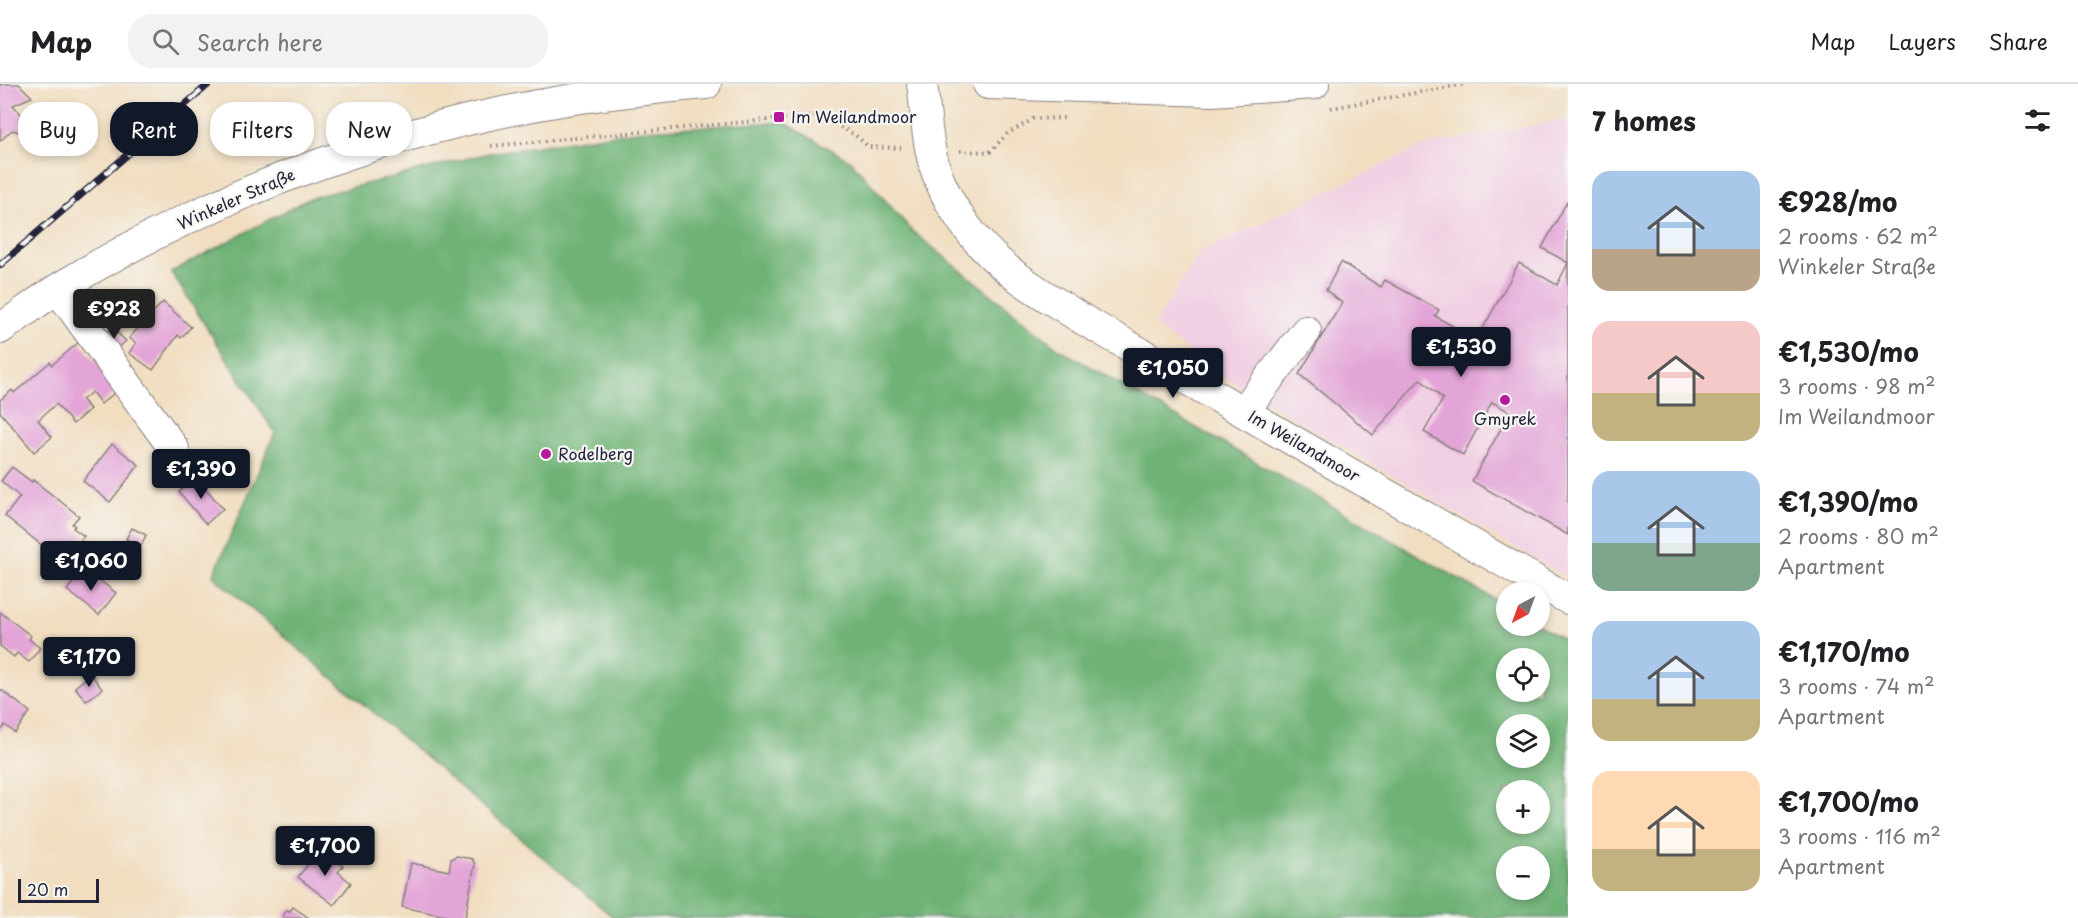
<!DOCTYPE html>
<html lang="en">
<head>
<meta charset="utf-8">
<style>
	:root { --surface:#fff; --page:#f2f2f2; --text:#202124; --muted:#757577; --line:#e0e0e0; --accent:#111827 }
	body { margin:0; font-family:"Playpen Sans",sans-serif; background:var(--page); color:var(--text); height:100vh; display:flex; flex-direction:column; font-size:22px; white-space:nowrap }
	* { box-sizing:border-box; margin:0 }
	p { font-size:20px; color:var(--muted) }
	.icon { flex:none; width:33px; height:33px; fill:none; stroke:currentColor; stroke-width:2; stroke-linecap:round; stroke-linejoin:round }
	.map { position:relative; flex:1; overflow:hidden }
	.sheet { display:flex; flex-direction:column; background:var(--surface); width:510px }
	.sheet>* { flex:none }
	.banner { position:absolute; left:18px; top:18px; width:570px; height:54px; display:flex; gap:12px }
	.needle { width:39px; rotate:221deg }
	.fabs { position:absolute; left:1496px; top:498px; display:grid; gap:12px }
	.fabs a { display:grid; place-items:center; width:54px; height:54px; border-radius:50%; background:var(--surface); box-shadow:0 3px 9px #0003; font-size:30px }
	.scale { position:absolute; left:18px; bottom:15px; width:81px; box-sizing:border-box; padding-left:6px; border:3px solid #22223b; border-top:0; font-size:16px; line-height:21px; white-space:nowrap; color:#22223b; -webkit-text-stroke:4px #f6f6f2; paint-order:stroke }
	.price { position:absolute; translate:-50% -51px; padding:0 14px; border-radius:6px; background:var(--accent); color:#fff; font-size:20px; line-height:39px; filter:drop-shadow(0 2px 3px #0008) }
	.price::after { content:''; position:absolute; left:50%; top:36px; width:18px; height:14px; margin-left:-9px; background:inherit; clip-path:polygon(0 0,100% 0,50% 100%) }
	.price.current { background:#222; color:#fff }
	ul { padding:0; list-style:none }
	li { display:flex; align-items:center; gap:18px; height:150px; padding:0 24px }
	li span { display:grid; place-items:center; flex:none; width:168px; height:120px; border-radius:18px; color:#555 }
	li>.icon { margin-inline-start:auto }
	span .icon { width:72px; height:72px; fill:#fffc; stroke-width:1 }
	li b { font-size:26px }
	h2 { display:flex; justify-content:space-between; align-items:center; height:72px; padding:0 24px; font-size:26px }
	.tag { padding:0 21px; border-radius:24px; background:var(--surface); box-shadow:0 3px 9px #0003; font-size:21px; line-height:54px }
	.tag.current { background:var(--accent); color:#fff }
	header { display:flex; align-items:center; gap:36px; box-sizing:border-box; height:84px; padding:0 30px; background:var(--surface); border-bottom:2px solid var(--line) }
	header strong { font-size:28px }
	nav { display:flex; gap:33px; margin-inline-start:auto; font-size:21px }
	.search { width:420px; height:54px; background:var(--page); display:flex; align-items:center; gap:15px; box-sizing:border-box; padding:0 21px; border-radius:24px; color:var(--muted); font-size:22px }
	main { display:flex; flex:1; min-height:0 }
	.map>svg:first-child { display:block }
	.built { fill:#f1d0e3 }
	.forest { fill:#6eb276; stroke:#486a58; stroke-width:1.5; fill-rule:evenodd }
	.building { fill:#e3a4d7 }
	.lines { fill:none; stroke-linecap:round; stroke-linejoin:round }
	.minor-casing { stroke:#8a807e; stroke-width:32 }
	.path { stroke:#8a807e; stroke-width:4; stroke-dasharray:1.5 4.5; stroke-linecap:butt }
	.minor { stroke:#fff; stroke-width:30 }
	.rail-casing { stroke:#22223b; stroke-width:7 }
	.rail { stroke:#f6f6f2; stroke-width:4.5; stroke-dasharray:14; stroke-linecap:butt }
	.poi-dot { fill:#b5179e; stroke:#f6f6f2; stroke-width:2 }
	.labels { text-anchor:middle; stroke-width:4.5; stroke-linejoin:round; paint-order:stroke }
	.poi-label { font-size:16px; fill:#22223b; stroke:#f6f6f2; text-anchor:start }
	.street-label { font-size:16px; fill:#22223b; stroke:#f6f6f2 }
</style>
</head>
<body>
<header>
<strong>Map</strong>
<div class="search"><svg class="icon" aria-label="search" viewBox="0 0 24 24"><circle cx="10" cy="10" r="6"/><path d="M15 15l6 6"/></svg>Search here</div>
<nav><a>Map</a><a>Layers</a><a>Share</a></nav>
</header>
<main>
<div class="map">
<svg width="1568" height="834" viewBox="0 0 1568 834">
	<rect width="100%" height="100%" fill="#f6f6f2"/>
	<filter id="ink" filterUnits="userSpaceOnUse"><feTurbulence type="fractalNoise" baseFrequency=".0167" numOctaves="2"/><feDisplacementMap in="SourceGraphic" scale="12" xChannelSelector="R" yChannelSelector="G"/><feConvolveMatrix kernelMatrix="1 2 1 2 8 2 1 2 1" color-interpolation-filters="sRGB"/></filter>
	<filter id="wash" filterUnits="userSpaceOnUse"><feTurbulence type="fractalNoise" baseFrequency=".008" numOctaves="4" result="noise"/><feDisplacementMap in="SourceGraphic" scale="24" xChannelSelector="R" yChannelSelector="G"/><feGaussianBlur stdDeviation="1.35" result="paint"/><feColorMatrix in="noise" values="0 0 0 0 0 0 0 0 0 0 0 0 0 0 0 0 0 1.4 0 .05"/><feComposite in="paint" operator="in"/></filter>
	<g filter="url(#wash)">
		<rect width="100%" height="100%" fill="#f1dec1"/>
		<polygon class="built" points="1568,35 1568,494 1219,290 1154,241 1200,168 1425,61"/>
		<path class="forest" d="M783,38L851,77L912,147L1059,265L1506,522V542L1539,541L1568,558V834H614L213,492L275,349L171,188L310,114L485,70L643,46ZM1506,574H1539V608H1506ZM1506,640H1539V674H1506ZM1506,706H1539V740H1506ZM1506,772H1539V806H1506Z"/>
		<g id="blocks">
			<g class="building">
				<polygon points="0,0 19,0 32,13 13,21 22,31 28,29 35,47 30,51 12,46 0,57"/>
				<polygon points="1568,116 1568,179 1542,164"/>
				<polygon points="1341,178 1381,203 1385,196 1439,226 1435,232 1463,248 1451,269 1465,277 1519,179 1557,201 1568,179 1568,451 1472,397 1510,328 1492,318 1463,371 1424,348 1443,315 1420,295 1373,351 1299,290 1342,219 1326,206"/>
				<polygon points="163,218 191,243 181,254 178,251 153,286 129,269 136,259 129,254"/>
				<polygon points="112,244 126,257 115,267 102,254"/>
				<polygon points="79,258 119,305 101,320 92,308 82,316 90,325 73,340 56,320 38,336 52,353 34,368 0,328 0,316 12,306 14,309 50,278 52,281"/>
				<polygon points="112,360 139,381 110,418 83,397"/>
				<polygon points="12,383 32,398 33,396 79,432 72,440 75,442 73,444 84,452 63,478 5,432 20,413 1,397"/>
				<polygon points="196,393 223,425 206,440 179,408"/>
				<polygon points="132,444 146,451 141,462 126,455"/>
				<polygon points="84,484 116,509 99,531 67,506"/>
				<polygon points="0,528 31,552 29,555 40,564 29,578 17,569 14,573 0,562"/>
				<polygon points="91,590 102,605 86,617 75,603"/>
				<polygon points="0,605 30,628 15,649 5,641 0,648"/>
				<polygon points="320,765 343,782 338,788 351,799 334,821 298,793"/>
				<polygon points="456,772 472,775 475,780 465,834 455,834 402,823 411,779 449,787 451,775"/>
				<polygon points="293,823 309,834 284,834 283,832 287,826 290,827"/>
			</g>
		</g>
	</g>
	<g filter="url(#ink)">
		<use href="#blocks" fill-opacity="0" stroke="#8a807e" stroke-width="1.5"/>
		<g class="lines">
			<g class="minor-casing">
				<g id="minor">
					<path d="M922,0C925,21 926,43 930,64C939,113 974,160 1012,189C1034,206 1059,220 1082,235L1568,515"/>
					<polyline points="988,0 1212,7 1314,0"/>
					<polyline points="58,205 174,365"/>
					<path d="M0,245C20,232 39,216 59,204C213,110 389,45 567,16C613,9 660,4 706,0"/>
					<polyline points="1244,327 1306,247"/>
				</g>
			</g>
			<g class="path">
				<polyline points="1331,24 1466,0"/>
				<polyline points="491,62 819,31 855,51 869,63 901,64"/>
				<polyline points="960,67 990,68 1007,50 1033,35 1066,34"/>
			</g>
			<use href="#minor" class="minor"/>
			<g class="rail-casing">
				<polyline id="rail" points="0,181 209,0"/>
			</g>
			<use href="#rail" class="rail"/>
		</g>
	</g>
	<g class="poi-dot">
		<rect x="773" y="27" width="12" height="12" rx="3"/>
		<circle cx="1505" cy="316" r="6"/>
		<circle cx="546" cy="370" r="6"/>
	</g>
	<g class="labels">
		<g class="poi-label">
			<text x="791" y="39">Im Weilandmoor</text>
			<text x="1505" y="341" text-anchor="middle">Gmyrek</text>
			<text x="558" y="376">Rodelberg</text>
		</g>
		<g class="street-label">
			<text transform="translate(236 115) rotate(-24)" y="6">Winkeler Straße</text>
			<text transform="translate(1304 362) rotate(30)" y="6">Im Weilandmoor</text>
		</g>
	</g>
</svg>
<div class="fabs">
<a><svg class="needle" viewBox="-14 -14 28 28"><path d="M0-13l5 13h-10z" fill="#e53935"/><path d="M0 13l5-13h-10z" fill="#757577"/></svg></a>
<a><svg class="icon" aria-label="locate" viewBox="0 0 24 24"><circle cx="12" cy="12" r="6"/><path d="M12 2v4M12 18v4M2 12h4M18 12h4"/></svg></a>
<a><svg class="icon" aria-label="layers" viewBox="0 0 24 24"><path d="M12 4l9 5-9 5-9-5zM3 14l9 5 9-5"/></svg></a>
<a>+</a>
<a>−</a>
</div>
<div class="scale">20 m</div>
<b class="price current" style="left:114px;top:256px">€928</b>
<b class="price" style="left:1461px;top:294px">€1,530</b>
<b class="price" style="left:1173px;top:315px">€1,050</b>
<b class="price" style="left:201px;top:416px">€1,390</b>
<b class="price" style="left:91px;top:508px">€1,060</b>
<b class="price" style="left:89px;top:604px">€1,170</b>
<b class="price" style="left:325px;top:793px">€1,700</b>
<div class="banner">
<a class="tag">Buy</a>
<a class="tag current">Rent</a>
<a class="tag">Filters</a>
<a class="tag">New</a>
</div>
</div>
<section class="sheet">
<h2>7 homes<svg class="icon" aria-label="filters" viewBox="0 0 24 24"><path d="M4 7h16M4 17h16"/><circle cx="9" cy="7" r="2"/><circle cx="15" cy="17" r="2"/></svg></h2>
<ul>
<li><span style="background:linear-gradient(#a9c7e8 65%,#b9a48a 0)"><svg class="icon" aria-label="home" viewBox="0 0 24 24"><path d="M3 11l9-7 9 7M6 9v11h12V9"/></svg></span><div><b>€928/mo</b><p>2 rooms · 62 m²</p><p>Winkeler Straße</p></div></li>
<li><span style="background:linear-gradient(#f6c9c9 60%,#c2b280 0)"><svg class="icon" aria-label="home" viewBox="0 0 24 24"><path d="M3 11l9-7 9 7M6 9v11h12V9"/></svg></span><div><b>€1,530/mo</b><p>3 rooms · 98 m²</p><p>Im Weilandmoor</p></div></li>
<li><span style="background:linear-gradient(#a9c7e8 60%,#7fa58c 0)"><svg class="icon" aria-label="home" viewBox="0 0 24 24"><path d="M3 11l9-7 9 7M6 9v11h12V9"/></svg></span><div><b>€1,390/mo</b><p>2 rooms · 80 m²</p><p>Apartment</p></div></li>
<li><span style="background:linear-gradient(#a9c7e8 65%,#c2b280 0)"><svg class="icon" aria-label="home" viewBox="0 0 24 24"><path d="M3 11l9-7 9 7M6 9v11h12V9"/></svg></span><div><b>€1,170/mo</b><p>3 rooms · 74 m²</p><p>Apartment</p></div></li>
<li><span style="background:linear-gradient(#ffd9b3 65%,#c2b280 0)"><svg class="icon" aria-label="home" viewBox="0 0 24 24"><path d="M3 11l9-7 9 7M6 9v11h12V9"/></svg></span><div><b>€1,700/mo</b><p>3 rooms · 116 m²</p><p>Apartment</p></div></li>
</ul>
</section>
</main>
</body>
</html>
